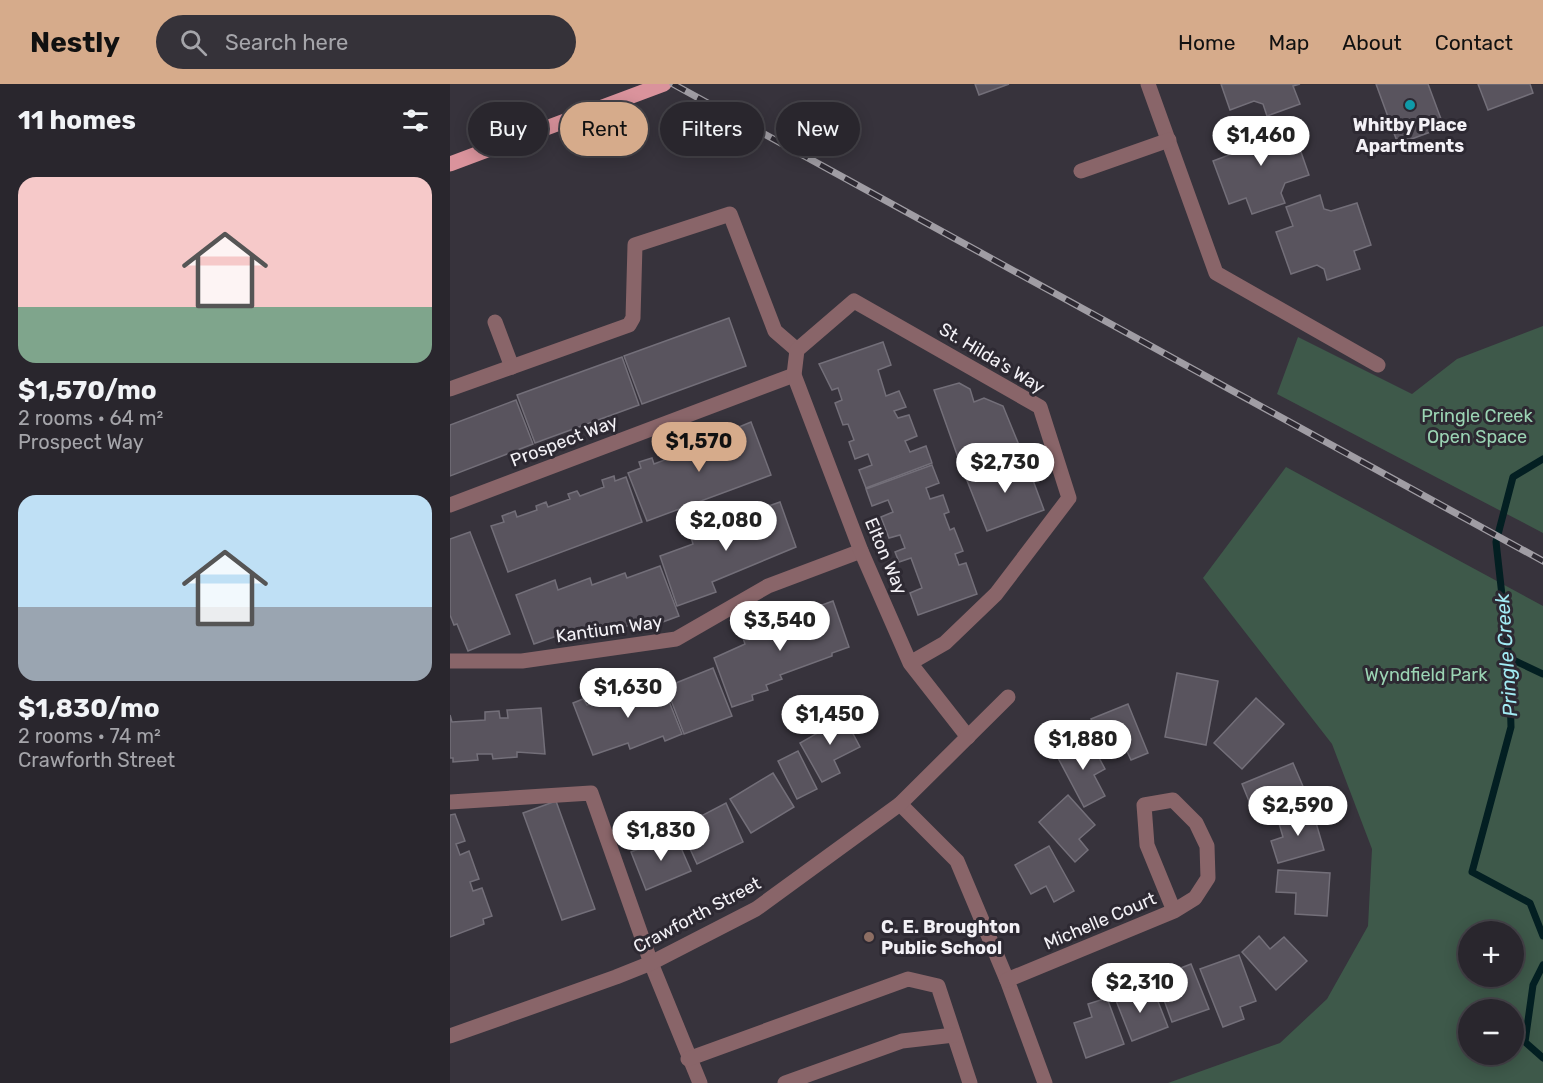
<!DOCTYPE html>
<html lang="en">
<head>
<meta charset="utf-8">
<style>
	:root { --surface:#29262d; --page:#353239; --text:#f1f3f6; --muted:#a5a5aa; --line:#454349; --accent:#d6ab8b }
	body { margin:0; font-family:Rubik,sans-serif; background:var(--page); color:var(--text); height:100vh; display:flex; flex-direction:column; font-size:22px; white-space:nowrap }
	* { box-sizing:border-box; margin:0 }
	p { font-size:20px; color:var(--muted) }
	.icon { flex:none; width:33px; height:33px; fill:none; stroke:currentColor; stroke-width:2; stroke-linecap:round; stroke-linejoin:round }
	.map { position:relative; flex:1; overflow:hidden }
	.drawer { display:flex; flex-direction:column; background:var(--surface); width:450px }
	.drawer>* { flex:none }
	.hud { position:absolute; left:18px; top:18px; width:570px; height:54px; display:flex; gap:12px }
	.controls { position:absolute; left:1008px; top:837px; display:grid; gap:12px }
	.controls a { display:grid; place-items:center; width:66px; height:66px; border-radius:50%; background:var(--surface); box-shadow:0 3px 15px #0003,0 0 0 2px var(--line); font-size:30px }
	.price { position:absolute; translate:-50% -51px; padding:0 14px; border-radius:21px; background:#fff; color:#222; font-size:20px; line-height:39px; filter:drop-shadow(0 2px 3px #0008) }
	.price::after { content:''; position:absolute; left:50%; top:36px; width:18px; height:14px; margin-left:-9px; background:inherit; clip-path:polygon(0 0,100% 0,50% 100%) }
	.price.selected { background:var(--accent); color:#111 }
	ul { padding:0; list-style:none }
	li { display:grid; align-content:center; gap:12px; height:318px; padding:0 18px }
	li span { display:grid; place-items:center; height:186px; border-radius:18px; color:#555 }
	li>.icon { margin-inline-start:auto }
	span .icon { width:108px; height:108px; fill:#fffc; stroke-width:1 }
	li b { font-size:26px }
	h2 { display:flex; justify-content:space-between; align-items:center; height:72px; padding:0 18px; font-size:26px }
	.chip { padding:0 21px; border-radius:27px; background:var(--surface); box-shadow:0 3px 15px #0003,0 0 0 2px var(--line); font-size:21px; line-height:54px }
	.chip.selected { background:var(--accent); color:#111 }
	header { display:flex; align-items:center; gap:36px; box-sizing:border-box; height:84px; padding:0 30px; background:var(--accent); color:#111 }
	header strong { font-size:28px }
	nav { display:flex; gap:33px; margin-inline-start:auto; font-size:21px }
	.search { width:420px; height:54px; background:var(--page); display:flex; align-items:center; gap:15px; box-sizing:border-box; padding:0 21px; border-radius:33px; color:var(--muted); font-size:22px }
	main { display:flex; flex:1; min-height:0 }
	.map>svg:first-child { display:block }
	.green { fill:#3e594a; fill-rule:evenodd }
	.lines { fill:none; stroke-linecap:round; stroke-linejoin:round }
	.stream { stroke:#031f22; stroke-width:7 }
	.building { fill:#59545e; stroke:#736f79; stroke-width:1.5 }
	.minor { stroke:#896569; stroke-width:15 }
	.major { stroke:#da939c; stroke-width:15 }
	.rail-casing { stroke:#a09da4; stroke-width:7 }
	.rail { stroke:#2d2932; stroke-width:4.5; stroke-dasharray:14; stroke-linecap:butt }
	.culture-dot { fill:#0f9aa8; stroke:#2d2932; stroke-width:2 }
	.education-dot { fill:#8d6e63; stroke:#2d2932; stroke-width:2 }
	.labels { text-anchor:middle; stroke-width:6; stroke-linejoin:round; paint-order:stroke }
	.poi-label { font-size:18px; font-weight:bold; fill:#f3f1f6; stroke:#2d2932 }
	.street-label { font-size:18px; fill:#f3f1f6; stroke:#2d2932 }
	.park-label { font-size:18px; fill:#9bd4b4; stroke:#2d2932 }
	.water-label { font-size:20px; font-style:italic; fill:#a2ebf4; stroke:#2d2932 }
</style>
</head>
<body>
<header>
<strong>Nestly</strong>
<div class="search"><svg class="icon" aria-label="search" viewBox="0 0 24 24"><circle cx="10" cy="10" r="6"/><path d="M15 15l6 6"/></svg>Search here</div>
<nav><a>Home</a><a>Map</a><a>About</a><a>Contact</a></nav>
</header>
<main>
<section class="drawer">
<h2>11 homes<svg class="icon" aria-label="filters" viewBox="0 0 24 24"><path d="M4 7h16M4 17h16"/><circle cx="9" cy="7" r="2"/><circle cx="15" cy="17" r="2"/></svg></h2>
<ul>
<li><span style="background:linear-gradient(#f6c9c9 70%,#7fa58c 0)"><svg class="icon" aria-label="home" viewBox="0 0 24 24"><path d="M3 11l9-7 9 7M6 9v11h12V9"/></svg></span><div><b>$1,570/mo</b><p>2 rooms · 64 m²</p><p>Prospect Way</p></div></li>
<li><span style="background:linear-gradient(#bfe0f5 60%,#9aa5b1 0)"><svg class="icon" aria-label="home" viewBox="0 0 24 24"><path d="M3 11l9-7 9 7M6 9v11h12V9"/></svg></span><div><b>$1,830/mo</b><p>2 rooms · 74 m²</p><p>Crawforth Street</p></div></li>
</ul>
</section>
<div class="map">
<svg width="1093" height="999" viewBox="0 0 1093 999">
	<rect width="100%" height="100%" fill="#37333c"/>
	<g class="green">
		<polygon points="1093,242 1093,449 827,310 848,253 962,310 1007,275"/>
		<path d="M836,383L1093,522V999H718L830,959L877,915L918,842L922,765L882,660L753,494ZM1018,848H1064V892H1018ZM1018,926H1064V970H1018Z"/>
	</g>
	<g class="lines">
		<g class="stream">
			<polyline points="1093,375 1063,393 1046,458 1059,574 1061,643 1022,788 1080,819 1093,852"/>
			<polyline points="1059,574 1093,590"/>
			<polyline points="1093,881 1083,901 1075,958 1093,974"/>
		</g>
	</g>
	<g class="building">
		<polygon points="525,0 559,0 529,11"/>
		<polygon points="771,0 850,0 843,2 850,20 817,32 813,20 804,17 780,26"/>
		<polygon points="926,0 978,0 994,43 948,60"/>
		<polygon points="1028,0 1080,0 1083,9 1038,26"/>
		<polygon points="819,36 825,54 844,48 859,91 835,99 831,109 835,119 802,130 796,114 779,120 763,77 787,68 791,61 786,48"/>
		<polygon points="870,111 874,125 881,127 907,119 921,161 904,167 910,185 877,196 874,185 867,181 841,190 826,148 843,142 836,123"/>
		<polygon points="279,234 296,282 192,320 174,272"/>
		<polygon points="433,258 441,281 428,286 436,312 449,307 456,323 444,327 448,334 459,331 467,352 455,357 460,368 476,362 482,379 416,404 409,386 422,381 418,370 405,375 399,358 404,356 398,340 393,341 385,319 392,316 388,304 382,306 369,280"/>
		<polygon points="172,273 189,321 85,359 67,311"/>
		<polygon points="509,299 520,305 524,318 534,314 553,322 573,371 515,393 484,306"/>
		<polygon points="66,316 83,360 0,392 0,341"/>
		<polygon points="301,338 321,391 197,437 178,389 191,384 189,378 202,374 204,380 225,372 223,369 233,365 235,370 257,361 255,357 265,353 267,358 291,349 289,343"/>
		<polygon points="574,372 594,426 537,447 516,394"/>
		<polygon points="482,381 489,399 476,404 480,415 493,411 499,428 494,430 500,446 504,444 513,467 505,470 509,481 516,479 527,510 468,531 460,509 472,504 461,474 449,478 445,468 455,464 450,451 439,454 431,433 443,428 438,416 422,422 416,405"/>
		<polygon points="164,392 165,397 176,393 192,438 58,488 41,442 54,438 52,432 65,427 67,433 87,426 86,422 96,418 98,423 120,415 118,410 127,407 130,412 154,403 152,396"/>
		<polygon points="330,418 346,463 262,498 266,508 227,522 210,472 243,460 240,450"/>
		<polygon points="20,448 60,550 18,567 7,540 4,541 0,531 0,455"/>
		<polygon points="210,482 229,532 191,546 188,538 154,550 151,543 131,550 132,553 121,558 118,548 84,560 66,511 105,496 108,506 140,494 142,501 175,489 177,494"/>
		<polygon points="383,517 399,563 382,569 382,572 330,591 332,595 316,601 318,606 302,611 303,616 282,623 264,574 295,560 293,554 311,548 309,544"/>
		<polygon points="263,584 282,632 234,650 216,603"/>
		<polygon points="727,589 768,597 756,661 715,653"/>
		<polygon points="196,598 198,602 204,600 206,605 213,602 232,650 215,657 213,652 180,665 178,659 143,671 123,619 133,615 137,621 153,614 151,608 160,604 165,613 187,607 187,601"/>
		<polygon points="806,614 834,640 792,685 764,659"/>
		<polygon points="678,620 698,669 681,676 675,663 656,670 641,635"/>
		<polygon points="91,624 95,670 67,668 67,673 43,675 42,670 27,670 28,676 3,678 3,674 0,674 0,631 2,638 35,636 35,628 49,627 50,634 58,634 57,626"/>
		<polygon points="392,629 410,663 384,676 390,689 372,698 350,659 373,646 370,640"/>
		<polygon points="639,655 655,685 644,691 655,712 634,723 607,672"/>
		<polygon points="348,667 367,705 347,715 328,677"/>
		<polygon points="843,679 858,714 823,729 815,711 799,717 792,700"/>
		<polygon points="323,689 344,723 301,749 280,715"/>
		<polygon points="618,711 645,741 629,755 638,766 625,778 589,738"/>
		<polygon points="106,717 145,825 112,836 73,729"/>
		<polygon points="276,719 293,758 247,780 230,743"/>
		<polygon points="862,725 874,766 828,779 821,757 833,753 828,736"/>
		<polygon points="5,730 15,757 6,760 10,771 19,767 29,795 20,798 23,807 32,804 42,832 33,835 34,840 0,853 0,731"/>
		<polygon points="225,750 241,787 196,806 181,768"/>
		<polygon points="599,762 624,807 604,818 596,802 581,810 565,781"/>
		<polygon points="828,786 880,789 877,832 845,830 846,809 826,808"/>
		<polygon points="809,852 820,865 834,853 857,877 826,906 792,868"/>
		<polygon points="789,871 806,917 790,923 794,935 773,943 750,885"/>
		<polygon points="741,880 759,925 722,938 710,905 727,899 723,887"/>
		<polygon points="681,902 687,917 705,910 718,943 682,957 663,909"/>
		<polygon points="657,914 674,960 636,974 624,939 642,933 638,920"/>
	</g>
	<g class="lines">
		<g class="minor">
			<polyline points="698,0 766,189 928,281"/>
			<polyline points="631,87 719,56"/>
			<polyline points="45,238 62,283"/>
			<polyline points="0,305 179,241 183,234 185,161 280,130 325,247 347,266"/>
			<polyline points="0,421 344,291"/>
			<polyline points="0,577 72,577 226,555 318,502 411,467"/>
			<polyline points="460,579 495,559 546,510 619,414 590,323 404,217 347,266 344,291 411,467 460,579 518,653"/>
			<polyline points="0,718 141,709 201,879 250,999"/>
			<polyline points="450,720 507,777 557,896 595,999"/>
			<polyline points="557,896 724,827 745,814 758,794 757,762 746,739 723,716 694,721 697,761 724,827"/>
			<polyline points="0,952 166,893 201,879 306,825 450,720 558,613"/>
			<polyline points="238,975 458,895 488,902 520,999"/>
			<polyline points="335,999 452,957 504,951"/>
		</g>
		<polyline class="major" points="0,80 214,0"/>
		<g class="rail-casing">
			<polyline id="rail" points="223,0 1093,477"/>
		</g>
		<use href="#rail" class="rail"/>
	</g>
	<circle class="culture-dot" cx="960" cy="21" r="6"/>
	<circle class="education-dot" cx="419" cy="853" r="6"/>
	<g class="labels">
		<g class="poi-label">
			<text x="960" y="47">Whitby Place<tspan x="960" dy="21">Apartments</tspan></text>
			<text x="431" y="849" text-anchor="start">C. E. Broughton<tspan x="431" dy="21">Public School</tspan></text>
		</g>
		<g class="street-label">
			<text transform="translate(542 274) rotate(31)" y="6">St. Hilda's Way</text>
			<text transform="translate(114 357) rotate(-21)" y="6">Prospect Way</text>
			<text transform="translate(436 472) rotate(67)" y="6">Elton Way</text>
			<text transform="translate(159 545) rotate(-8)" y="6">Kantium Way</text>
			<text transform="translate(247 831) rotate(-28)" y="6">Crawforth Street</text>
			<text transform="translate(650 837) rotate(-23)" y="6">Michelle Court</text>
		</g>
		<g class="park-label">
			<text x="1027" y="338">Pringle Creek<tspan x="1027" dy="21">Open Space</tspan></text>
			<text x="976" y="597">Wyndfield Park</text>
		</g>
		<g class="water-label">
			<text transform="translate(1056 571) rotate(-94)" y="7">Pringle Creek</text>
		</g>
	</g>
</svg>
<div class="controls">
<a>+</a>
<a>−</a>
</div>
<b class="price" style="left:811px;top:83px">$1,460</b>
<b class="price selected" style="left:249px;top:389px">$1,570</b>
<b class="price" style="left:555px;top:410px">$2,730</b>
<b class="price" style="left:276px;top:468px">$2,080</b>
<b class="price" style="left:330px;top:568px">$3,540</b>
<b class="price" style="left:178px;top:635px">$1,630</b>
<b class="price" style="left:380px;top:662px">$1,450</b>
<b class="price" style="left:633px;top:687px">$1,880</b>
<b class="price" style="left:848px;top:753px">$2,590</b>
<b class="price" style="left:211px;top:778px">$1,830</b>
<b class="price" style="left:690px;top:930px">$2,310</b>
<div class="hud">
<a class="chip">Buy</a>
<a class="chip selected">Rent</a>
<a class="chip">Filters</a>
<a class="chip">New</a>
</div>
</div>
</main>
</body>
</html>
